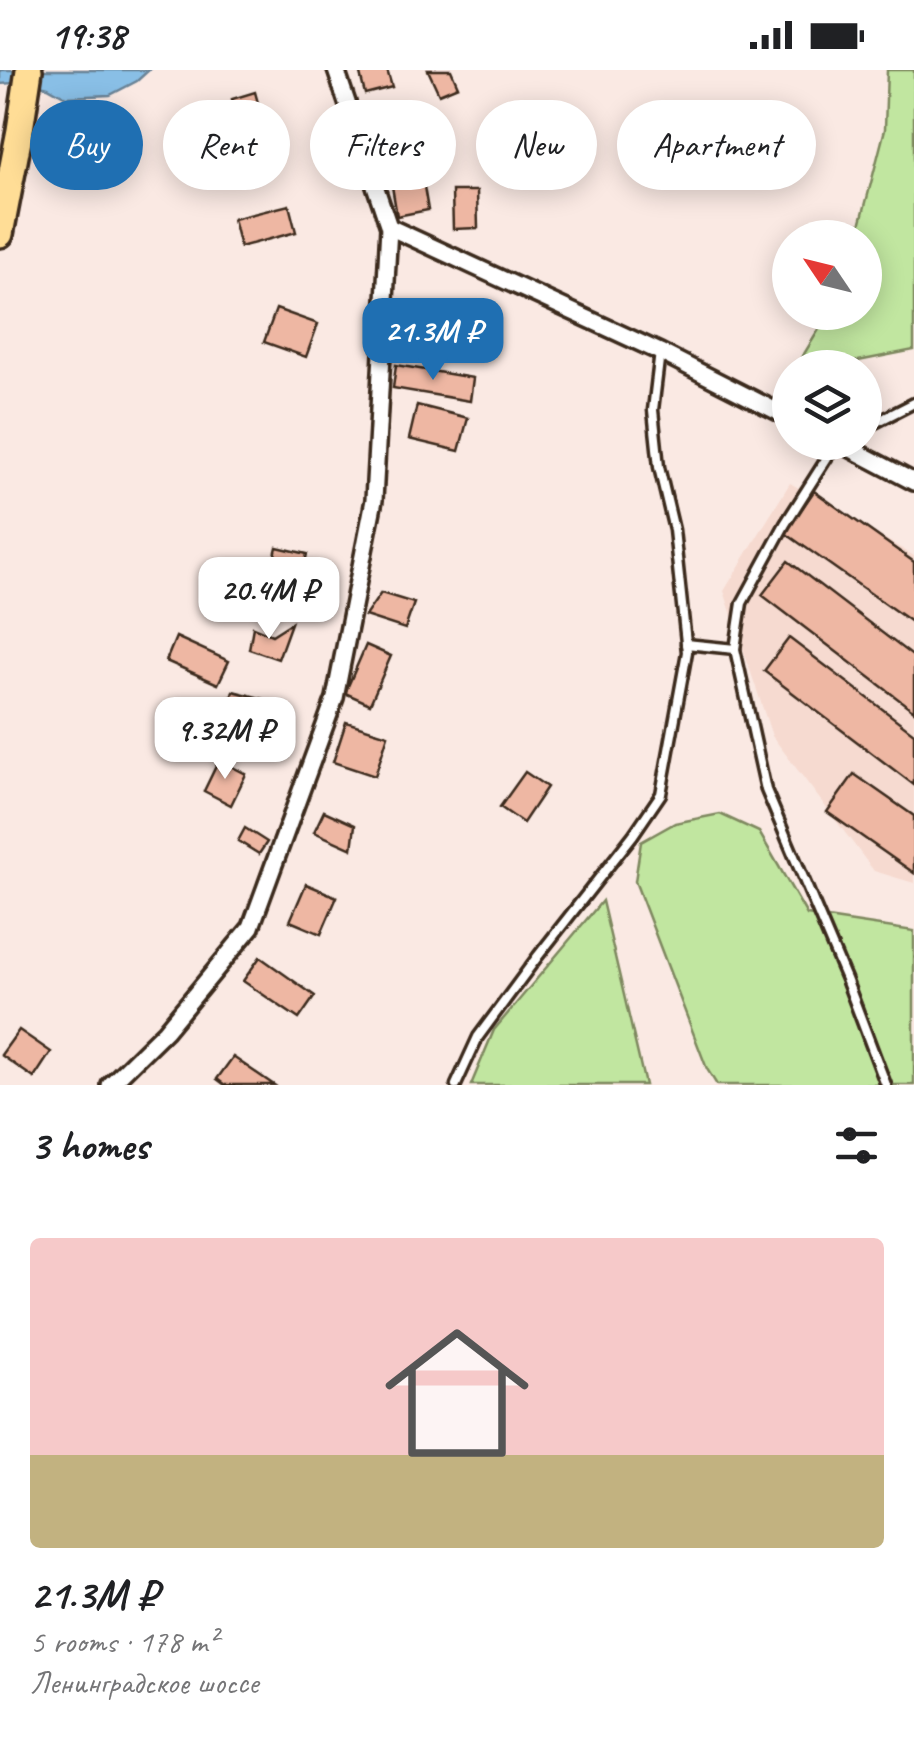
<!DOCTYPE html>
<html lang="en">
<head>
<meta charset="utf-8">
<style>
	:root { --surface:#fff; --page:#f2f2f2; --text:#202124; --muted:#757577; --line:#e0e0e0; --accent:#1f6fb2 }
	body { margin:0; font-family:Caveat,sans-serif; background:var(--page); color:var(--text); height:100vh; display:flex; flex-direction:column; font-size:38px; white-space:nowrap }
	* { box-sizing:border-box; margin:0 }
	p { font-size:32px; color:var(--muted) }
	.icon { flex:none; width:55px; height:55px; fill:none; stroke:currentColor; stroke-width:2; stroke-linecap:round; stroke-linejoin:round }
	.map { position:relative; height:1015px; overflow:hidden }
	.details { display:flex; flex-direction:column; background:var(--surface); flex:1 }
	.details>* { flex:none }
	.banner { position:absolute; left:30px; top:30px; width:855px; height:90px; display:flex; gap:20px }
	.needle { width:65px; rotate:305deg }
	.fabs { position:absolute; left:772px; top:150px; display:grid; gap:20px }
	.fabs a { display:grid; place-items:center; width:110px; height:110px; border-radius:50%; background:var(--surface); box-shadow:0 5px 25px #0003; font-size:50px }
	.price { position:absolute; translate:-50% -85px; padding:0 22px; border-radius:20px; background:#fff; color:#222; font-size:32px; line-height:65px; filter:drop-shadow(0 2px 5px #0008) }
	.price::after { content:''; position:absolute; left:50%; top:60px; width:30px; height:22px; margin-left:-15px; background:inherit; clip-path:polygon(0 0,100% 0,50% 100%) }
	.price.active { background:var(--accent); color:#fff }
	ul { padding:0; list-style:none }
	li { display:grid; align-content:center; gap:20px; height:530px; padding:0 30px }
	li+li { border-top:2px solid var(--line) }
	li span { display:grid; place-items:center; height:310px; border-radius:10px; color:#555 }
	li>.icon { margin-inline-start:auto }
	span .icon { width:180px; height:180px; fill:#fffc; stroke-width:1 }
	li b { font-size:42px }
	h2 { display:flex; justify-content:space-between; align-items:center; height:120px; padding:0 30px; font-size:42px }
	.tag { padding:0 35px; border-radius:45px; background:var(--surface); box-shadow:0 5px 25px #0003; font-size:35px; line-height:90px }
	.tag.active { background:var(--accent); color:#fff }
	.status { display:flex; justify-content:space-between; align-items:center; height:70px; padding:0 50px; background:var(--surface); direction:ltr }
	.status svg { height:28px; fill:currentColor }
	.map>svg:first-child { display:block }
	.built { fill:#f6dad0 }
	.green { fill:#c1e6a0; stroke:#7e885f; stroke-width:2.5 }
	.water { fill:#89bfe6; stroke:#6a8396; stroke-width:2.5 }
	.building { fill:#eeb7a3; stroke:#3b2a1e; stroke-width:2.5 }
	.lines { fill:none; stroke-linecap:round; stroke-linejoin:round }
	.lane-casing { stroke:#3b2a1e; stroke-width:15 }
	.street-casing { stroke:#3b2a1e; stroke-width:22 }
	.primary-casing { stroke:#3b2a1e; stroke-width:32 }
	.lane { stroke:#fff; stroke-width:8 }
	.street { stroke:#fff; stroke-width:15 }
	.primary { stroke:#ffdd96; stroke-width:25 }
</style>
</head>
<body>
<div class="status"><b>19:38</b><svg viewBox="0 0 49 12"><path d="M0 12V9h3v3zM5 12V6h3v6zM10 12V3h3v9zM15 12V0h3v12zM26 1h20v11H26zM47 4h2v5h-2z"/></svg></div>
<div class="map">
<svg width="914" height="1015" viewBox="0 0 914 1015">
	<rect width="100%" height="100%" fill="#fae9e3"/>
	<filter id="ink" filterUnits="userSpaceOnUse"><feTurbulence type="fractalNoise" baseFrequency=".01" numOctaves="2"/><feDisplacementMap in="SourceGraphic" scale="20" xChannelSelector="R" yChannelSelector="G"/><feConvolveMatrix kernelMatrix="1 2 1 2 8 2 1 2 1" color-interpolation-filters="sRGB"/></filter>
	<g filter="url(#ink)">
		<polygon class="built" points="790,413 914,486 914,813 874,801 772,666 724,521"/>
		<g class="green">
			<polygon points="887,0 914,0 914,280 828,297 796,297 829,243 865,242 865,168 857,167 885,59"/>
			<polygon points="720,744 759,762 807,845 914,861 914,1015 717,1015 707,999 635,811 641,772 675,753"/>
			<polygon points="602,831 645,1015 471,1015 494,960"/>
		</g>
		<polygon class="water" points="0,0 149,0 137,11 110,25 66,27 48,17 29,12 0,14"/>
		<g class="building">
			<polygon points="359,0 387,0 392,17 365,24"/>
			<polygon points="428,0 451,0 458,16 439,24"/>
			<polygon points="255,22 264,55 241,62 232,29"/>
			<polygon points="422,105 428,140 397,146 391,110"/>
			<polygon points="452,121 477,121 478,158 453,159"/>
			<polygon points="289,135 296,162 240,177 233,149"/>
			<polygon points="276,239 318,254 306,287 264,272"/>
			<polygon points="396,295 473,308 470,331 393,318"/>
			<polygon points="417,335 468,348 459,381 409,369"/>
			<polygon points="814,421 914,492 914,554 785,463"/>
			<polygon points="277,477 307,484 299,518 269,510"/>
			<polygon points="788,491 914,587 914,641 762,525"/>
			<polygon points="381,523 414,533 405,559 365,546"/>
			<polygon points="291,553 278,589 249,579 253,557 272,565"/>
			<polygon points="176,567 229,591 218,614 166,591"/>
			<polygon points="789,568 914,663 914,715 764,601"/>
			<polygon points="366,575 391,586 370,634 345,623"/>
			<polygon points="233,621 264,629 258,654 227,646"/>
			<polygon points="346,652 388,665 375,706 333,692"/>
			<polygon points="219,690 246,704 231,735 204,721"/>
			<polygon points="525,702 547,717 523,753 500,737"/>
			<polygon points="854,704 914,746 914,803 827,742"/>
			<polygon points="324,741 355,755 352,779 314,762"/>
			<polygon points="245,758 267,772 259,784 238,771"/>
			<polygon points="306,814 337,827 321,864 290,851"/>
			<polygon points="260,887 315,926 299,949 243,911"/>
			<polygon points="19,960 51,982 34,1008 1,985"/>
			<polygon points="233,987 274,1015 225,1015 217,1009"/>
		</g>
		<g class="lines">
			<g class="lane-casing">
				<g id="lane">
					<polyline points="865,358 914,333"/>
					<polyline points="686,574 735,579 766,720 846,909 886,1015"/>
					<polyline points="735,579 742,533 785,454 837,372"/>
					<polyline points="456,1015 478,967 538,886 633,765 661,724 687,582 674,460 659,397 653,340 660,282"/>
				</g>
			</g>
			<g class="street-casing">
				<g id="street">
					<polyline points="389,157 660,282 790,348"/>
					<polyline points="838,372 914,412"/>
					<polyline points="110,1015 165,961 251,857 335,628 374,430 389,157 336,0"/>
				</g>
			</g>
			<g class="primary-casing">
				<polyline id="primary" points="0,164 20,60 29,0"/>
			</g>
			<use href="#lane" class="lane"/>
			<use href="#street" class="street"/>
			<use href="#primary" class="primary"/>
		</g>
	</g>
</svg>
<div class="fabs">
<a><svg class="needle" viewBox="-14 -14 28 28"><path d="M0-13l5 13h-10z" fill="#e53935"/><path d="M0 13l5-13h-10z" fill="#757577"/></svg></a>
<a><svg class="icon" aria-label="layers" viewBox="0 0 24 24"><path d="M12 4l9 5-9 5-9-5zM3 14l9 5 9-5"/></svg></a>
</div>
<b class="price active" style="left:433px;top:313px">21.3M ₽</b>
<b class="price" style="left:269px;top:572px">20.4M ₽</b>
<b class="price" style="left:225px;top:712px">9.32M ₽</b>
<div class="banner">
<a class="tag active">Buy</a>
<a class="tag">Rent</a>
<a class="tag">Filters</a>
<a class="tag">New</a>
<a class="tag">Apartment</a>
</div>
</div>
<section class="details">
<h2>3 homes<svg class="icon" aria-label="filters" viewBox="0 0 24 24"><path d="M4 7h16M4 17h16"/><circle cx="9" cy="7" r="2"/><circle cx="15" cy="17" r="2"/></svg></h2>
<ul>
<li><span style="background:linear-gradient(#f6c9c9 70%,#c2b280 0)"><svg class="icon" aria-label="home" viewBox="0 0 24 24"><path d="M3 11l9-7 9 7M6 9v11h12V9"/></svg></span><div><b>21.3M ₽</b><p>5 rooms · 178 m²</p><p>Ленинградское шоссе</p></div></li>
</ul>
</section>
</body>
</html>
